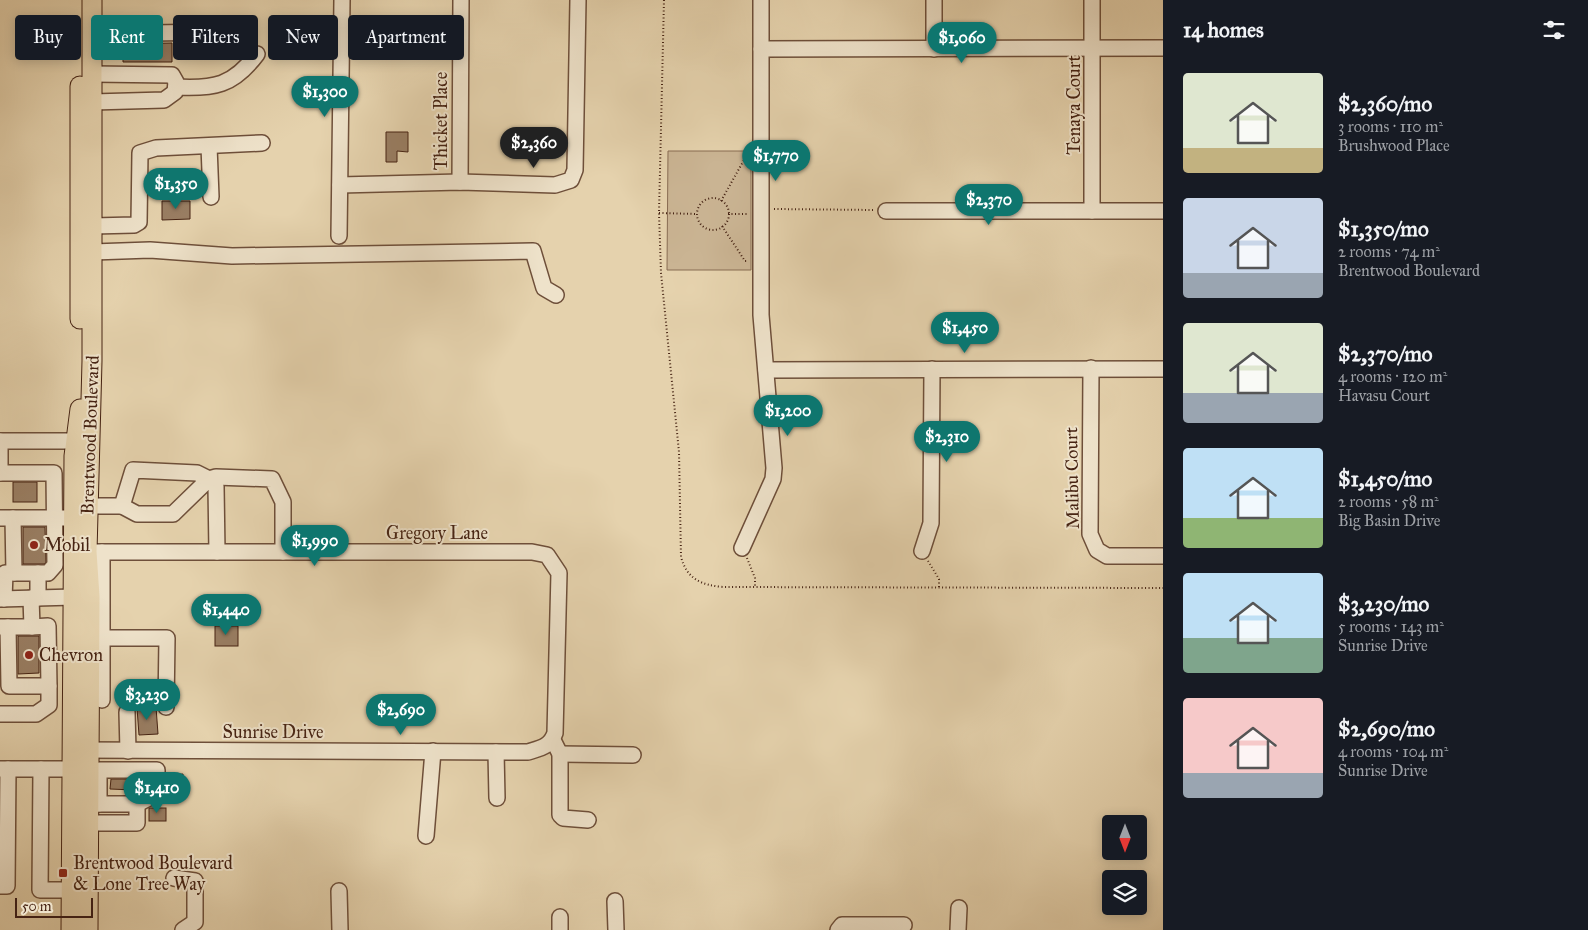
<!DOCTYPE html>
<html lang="en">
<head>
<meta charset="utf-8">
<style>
	:root { --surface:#171b24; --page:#20242c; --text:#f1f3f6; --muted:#9ea1a6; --accent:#0f766e }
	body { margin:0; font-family:"IM FELL Great Primer",serif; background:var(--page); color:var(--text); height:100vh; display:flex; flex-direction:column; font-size:19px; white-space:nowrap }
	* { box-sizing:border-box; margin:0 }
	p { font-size:16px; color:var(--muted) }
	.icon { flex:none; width:28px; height:28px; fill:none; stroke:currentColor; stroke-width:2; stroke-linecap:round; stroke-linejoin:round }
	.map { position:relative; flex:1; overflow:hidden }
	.sheet { display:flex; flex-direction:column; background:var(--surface); width:425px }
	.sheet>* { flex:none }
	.hud { position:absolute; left:15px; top:15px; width:475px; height:45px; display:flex; gap:10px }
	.needle { width:32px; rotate:180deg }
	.tools { position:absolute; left:1102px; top:815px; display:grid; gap:10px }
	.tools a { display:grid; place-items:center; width:45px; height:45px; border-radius:5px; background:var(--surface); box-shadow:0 2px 12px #0003; font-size:25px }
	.scale { position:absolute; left:15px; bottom:12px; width:78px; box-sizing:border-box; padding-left:5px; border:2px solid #462313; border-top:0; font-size:14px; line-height:18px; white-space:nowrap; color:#462313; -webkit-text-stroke:4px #eee2ca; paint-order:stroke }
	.price { position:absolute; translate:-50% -42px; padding:0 11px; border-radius:18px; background:var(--accent); color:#fff; font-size:16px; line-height:32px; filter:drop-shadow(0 1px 2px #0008) }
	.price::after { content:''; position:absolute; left:50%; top:30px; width:15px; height:11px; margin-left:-8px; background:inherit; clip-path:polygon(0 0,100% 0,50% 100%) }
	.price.current { background:#222; color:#fff }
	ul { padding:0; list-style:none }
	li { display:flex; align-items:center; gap:15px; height:125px; padding:0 20px }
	li span { display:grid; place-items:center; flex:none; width:140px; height:100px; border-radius:5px; color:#555 }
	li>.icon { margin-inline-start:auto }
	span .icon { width:60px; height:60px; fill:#fffc; stroke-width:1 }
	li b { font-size:21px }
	h2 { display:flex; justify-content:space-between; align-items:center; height:60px; padding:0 20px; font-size:21px }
	.pill { padding:0 18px; border-radius:5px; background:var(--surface); box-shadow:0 2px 12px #0003; font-size:18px; line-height:45px }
	.pill.current { background:var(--accent); color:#fff }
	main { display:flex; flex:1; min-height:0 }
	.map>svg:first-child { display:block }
	.green { fill:#cab493; stroke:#886c53 }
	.building { fill:#997e63; stroke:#462313 }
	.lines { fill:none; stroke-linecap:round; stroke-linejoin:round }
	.minor-casing { stroke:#6e4f3a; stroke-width:18 }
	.major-casing { stroke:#462313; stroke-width:21 }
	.path { stroke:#462313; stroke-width:2; stroke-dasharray:1 2.5; stroke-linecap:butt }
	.minor { stroke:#eee2ca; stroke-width:15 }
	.major { stroke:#e5d2ad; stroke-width:19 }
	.poi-dot { fill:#8f2418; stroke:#eee2ca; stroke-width:2 }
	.labels { text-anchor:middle; stroke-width:4; stroke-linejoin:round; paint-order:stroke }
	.street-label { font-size:18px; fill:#462313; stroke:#eee2ca }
	.poi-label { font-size:18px; fill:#462313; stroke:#eee2ca; text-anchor:start }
</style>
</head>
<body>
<main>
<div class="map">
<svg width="1163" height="930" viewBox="0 0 1163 930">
	<rect width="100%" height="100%" fill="#e5d2ad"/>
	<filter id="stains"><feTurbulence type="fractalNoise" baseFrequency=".004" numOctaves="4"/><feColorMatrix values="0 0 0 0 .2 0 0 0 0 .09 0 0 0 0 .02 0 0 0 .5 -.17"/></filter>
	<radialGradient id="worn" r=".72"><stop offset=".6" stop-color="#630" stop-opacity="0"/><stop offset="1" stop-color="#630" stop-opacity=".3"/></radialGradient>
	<polygon class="green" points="668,151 751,151 751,270 667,270"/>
	<g class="building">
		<polygon points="172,43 172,62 123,62 123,44"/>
		<polygon points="386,132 408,132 408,152 397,151 397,162 386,162"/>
		<polygon points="162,201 190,201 190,219 162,220"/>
		<rect x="13" y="482" width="24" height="20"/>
		<polygon points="23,527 45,527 46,562 44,564 23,564"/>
		<rect x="215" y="626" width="23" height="20"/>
		<polygon points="18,636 39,636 39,673 18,674"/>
		<polygon points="156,707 158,734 139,735 137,708"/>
		<polygon points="183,774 183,788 170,788 170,775"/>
		<polygon points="111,779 134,779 134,790 110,789"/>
		<rect x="149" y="808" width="17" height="13"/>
	</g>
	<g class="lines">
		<g class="minor-casing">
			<g id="minor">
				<polyline points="934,0 934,49"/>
				<polyline points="1092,0 1092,211"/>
				<polyline points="92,34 213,32"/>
				<polyline points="761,49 1163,48"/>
				<path d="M176,87C214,89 233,86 257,54"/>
				<polyline points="93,102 164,100 175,92 176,82 172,75 93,74"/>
				<polyline points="209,146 211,197"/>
				<polyline points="460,182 461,0"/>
				<polyline points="340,185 460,182 555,185 571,180 575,170 578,0"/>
				<polyline points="886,211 1163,211"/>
				<polyline points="93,226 134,225 139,222 140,153 156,148 262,143"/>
				<polyline points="339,236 342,0"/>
				<polyline points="93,252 150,250 232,256 533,251 544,288 556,295"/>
				<polyline points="1091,368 1090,534 1097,550 1107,556 1163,556"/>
				<polyline points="766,370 1163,369"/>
				<polyline points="0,441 86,441"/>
				<polyline points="0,441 0,473"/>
				<polyline points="0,473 54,473 55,565 48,573 38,573"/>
				<polyline points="88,506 122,506 137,514 173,514 209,479 216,486 217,552"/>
				<polyline points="122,506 133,470 197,473 209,479 216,477 272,479 283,502 283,552"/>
				<polyline points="0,518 65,518"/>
				<polyline points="13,518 14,573"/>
				<polyline points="742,548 773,479 774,468 761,315 761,0"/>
				<polyline points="922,551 931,523 932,369"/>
				<polyline points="0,599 74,597"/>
				<polyline points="4,599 5,573 38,573 38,598"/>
				<polyline points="0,627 32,627 31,598"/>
				<polyline points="8,627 9,686 49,686 48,626 32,627"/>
				<polyline points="91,638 167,638 166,707"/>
				<polyline points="102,700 102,552"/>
				<polyline points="127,712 128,751"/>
				<polyline points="0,714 36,714 49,705 49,686"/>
				<polyline points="553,740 560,754 560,815 563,818 588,820"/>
				<path d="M79,750L528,752C541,748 550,747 555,733L559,573L547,555L532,552H87"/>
				<polyline points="496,752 497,798"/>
				<polyline points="560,754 633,755"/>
				<polyline points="0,769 41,769 40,890 71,890"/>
				<polyline points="41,769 82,769"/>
				<polyline points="99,804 99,770 157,770 157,794 137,804"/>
				<polyline points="87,823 137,823 137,804 91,804"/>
				<polyline points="426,836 433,751"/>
				<polyline points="174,878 195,881 195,922 183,930"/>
				<polyline points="0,886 7,886 8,769"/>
				<polyline points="339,891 340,930"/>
				<polyline points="615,901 616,930"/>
				<polyline points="560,930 560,917"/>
				<polyline points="838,930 842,925 904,925"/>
				<polyline points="958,930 959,908"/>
			</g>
		</g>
		<g class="major-casing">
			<g id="major">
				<polyline points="80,319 80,86"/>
				<polyline points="71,930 74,456 80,409"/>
				<polyline points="88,930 90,597 87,552 92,361 92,0"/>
			</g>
		</g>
		<g class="path">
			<path d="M664,0L659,213L661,273L679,452L681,557C687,579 701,585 723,587L1163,588"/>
			<circle cx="713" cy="214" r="16"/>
			<polyline points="721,201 744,160 748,160"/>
			<polyline points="774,209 875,210"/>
			<polyline points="659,213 697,214"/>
			<polyline points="728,214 749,214"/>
			<polyline points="722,226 745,261 748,261"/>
			<polyline points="747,558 755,578 755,587"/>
			<polyline points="928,561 939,579 939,588"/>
		</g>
		<use href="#minor" class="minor"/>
		<use href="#major" class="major"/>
	</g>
	<g class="poi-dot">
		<circle cx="34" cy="545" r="5"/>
		<circle cx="29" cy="655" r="5"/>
		<rect x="58" y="868" width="10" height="10" rx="2.5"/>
	</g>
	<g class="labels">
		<g class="street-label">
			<text transform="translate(1074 105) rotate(-90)" y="6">Tenaya Court</text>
			<text transform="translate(441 121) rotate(-90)" y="6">Thicket Place</text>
			<text transform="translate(90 435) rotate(-88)" y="6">Brentwood Boulevard</text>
			<text transform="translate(1072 478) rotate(-91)" y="6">Malibu Court</text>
			<text x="437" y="539">Gregory Lane</text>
			<text x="273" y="738">Sunrise Drive</text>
		</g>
		<g class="poi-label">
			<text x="44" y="551">Mobil</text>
			<text x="39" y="661">Chevron</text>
			<text x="73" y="869">Brentwood Boulevard<tspan x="73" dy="21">&amp; Lone Tree Way</tspan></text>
		</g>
	</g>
	<rect width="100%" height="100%" filter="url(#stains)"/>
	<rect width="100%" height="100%" fill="url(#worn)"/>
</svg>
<div class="tools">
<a><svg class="needle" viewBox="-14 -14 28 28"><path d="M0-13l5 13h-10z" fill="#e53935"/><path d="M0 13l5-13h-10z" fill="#9ea1a6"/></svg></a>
<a><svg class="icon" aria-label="layers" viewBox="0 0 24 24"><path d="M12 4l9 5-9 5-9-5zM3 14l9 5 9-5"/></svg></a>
</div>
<div class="scale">50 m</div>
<b class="price" style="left:962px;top:64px">$1,060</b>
<b class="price" style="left:325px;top:118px">$1,300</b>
<b class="price current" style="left:534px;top:169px">$2,360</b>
<b class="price" style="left:776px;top:182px">$1,770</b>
<b class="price" style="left:176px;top:210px">$1,350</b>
<b class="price" style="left:989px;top:226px">$2,370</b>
<b class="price" style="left:965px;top:354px">$1,450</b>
<b class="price" style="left:788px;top:437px">$1,200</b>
<b class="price" style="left:947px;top:463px">$2,310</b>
<b class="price" style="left:315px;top:567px">$1,990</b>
<b class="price" style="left:226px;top:636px">$1,440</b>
<b class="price" style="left:147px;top:721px">$3,230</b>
<b class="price" style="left:401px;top:736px">$2,690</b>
<b class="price" style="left:157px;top:814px">$1,410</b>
<div class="hud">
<a class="pill">Buy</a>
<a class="pill current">Rent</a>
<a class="pill">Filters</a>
<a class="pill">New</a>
<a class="pill">Apartment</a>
</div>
</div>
<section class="sheet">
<h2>14 homes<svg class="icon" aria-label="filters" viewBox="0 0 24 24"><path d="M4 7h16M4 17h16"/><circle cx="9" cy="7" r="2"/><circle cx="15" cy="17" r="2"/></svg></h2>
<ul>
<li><span style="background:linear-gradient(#dfe7d0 75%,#c2b280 0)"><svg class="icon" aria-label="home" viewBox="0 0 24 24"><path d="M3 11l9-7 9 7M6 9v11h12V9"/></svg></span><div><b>$2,360/mo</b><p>3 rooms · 110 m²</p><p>Brushwood Place</p></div></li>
<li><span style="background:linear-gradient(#c9d6e8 75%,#9aa5b1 0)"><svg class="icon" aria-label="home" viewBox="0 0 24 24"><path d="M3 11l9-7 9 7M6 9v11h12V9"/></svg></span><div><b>$1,350/mo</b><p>2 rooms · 74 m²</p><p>Brentwood Boulevard</p></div></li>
<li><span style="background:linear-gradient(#dfe7d0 70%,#9aa5b1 0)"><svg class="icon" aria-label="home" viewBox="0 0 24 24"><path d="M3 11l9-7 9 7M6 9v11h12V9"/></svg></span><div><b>$2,370/mo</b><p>4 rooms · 120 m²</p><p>Havasu Court</p></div></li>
<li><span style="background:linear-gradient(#bfe0f5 70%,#8fb573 0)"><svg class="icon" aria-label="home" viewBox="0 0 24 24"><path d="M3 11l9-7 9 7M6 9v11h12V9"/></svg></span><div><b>$1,450/mo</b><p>2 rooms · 58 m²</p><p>Big Basin Drive</p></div></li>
<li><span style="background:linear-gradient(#bfe0f5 65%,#7fa58c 0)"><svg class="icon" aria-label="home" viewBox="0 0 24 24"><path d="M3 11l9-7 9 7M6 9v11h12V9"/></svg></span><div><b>$3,230/mo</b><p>5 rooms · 143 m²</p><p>Sunrise Drive</p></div></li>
<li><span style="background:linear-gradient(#f6c9c9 75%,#9aa5b1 0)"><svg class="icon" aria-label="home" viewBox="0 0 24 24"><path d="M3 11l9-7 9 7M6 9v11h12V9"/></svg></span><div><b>$2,690/mo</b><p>4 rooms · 104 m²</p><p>Sunrise Drive</p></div></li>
</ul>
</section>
</main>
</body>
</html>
